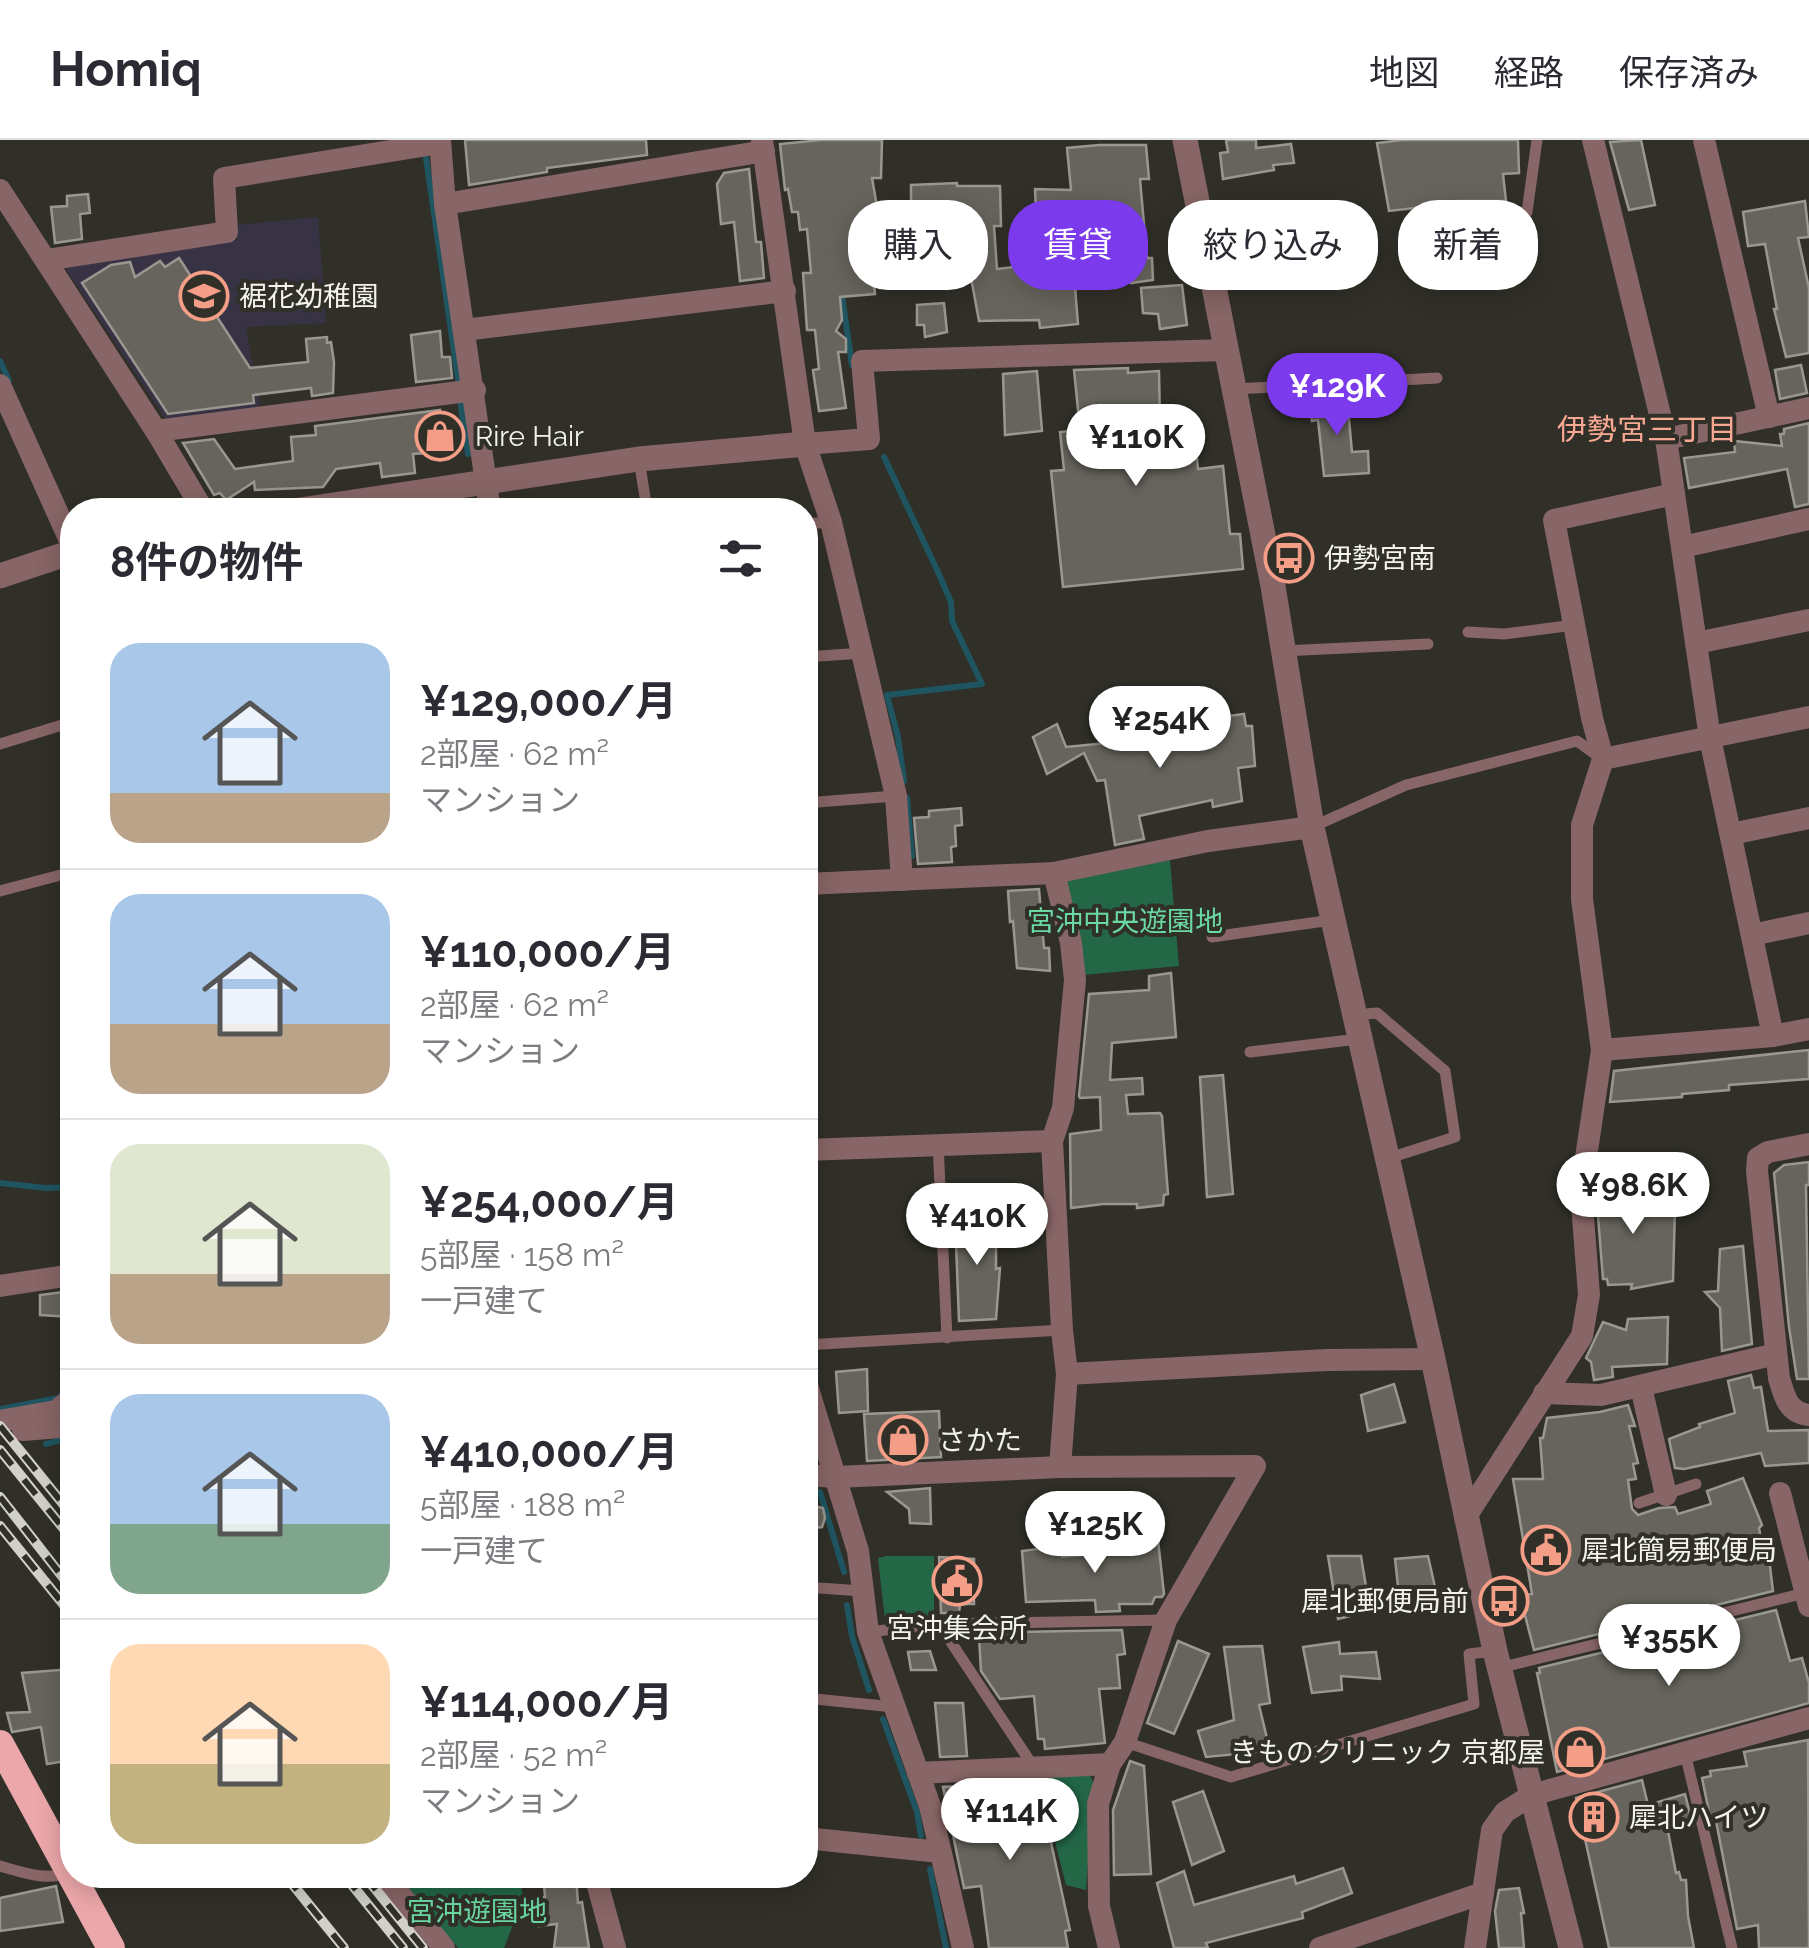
<!DOCTYPE html>
<html lang="ja">
<head>
<meta charset="utf-8">
<style>
	:root { --surface:#fff; --page:#f2f2f3; --text:#2b2b33; --muted:#7c7c81; --line:#e1e1e2; --accent:#7c3aed }
	body { margin:0; font-family:Raleway,"Noto Sans JP",sans-serif; background:var(--page); color:var(--text); height:100vh; display:flex; flex-direction:column; font-size:38px; white-space:nowrap }
	* { box-sizing:border-box; margin:0 }
	p { font-size:32px; color:var(--muted) }
	.icon { flex:none; width:55px; height:55px; fill:none; stroke:currentColor; stroke-width:2; stroke-linecap:round; stroke-linejoin:round }
	.map { position:relative; flex:1; overflow:hidden }
	.drawer { position:absolute; left:60px; top:358px; width:758px; height:1390px; display:flex; flex-direction:column; background:var(--surface); border-radius:40px; box-shadow:0 5px 25px #0003 }
	.drawer>* { flex:none }
	.guide { position:absolute; left:848px; top:60px; width:810px; height:90px; display:flex; gap:20px }
	.price { position:absolute; translate:-50% -85px; padding:0 22px; border-radius:35px; background:#fff; color:#222; font-size:32px; line-height:65px; filter:drop-shadow(0 2px 5px #0008) }
	.price::after { content:''; position:absolute; left:50%; top:60px; width:30px; height:22px; margin-left:-15px; background:inherit; clip-path:polygon(0 0,100% 0,50% 100%) }
	.price.active { background:var(--accent); color:#fff }
	ul { padding:0; list-style:none }
	li { display:flex; align-items:center; gap:30px; height:250px; padding:0 50px }
	li+li { border-top:2px solid var(--line) }
	li span { display:grid; place-items:center; flex:none; width:280px; height:200px; border-radius:30px; color:#555 }
	li>.icon { margin-inline-start:auto }
	span .icon { width:120px; height:120px; fill:#fffc; stroke-width:1 }
	li b { font-size:42px }
	h2 { display:flex; justify-content:space-between; align-items:center; height:120px; padding:0 50px; font-size:42px }
	.chip { padding:0 35px; border-radius:40px; background:var(--surface); box-shadow:0 5px 25px #0003; font-size:35px; line-height:90px }
	.chip.active { background:var(--accent); color:#fff }
	header { display:flex; align-items:center; gap:60px; box-sizing:border-box; height:140px; padding:0 50px; background:var(--surface); border-bottom:2px solid var(--line) }
	header strong { font-size:48px }
	nav { display:flex; gap:55px; margin-inline-start:auto; font-size:35px }
	.map>svg:first-child { display:block }
	.education { fill:#373344 }
	.green { fill:#236747 }
	.lines { fill:none; stroke-linecap:round; stroke-linejoin:round }
	.stream { stroke:#1f5561; stroke-width:6 }
	.building { fill:#66645c; stroke:#99978f; stroke-width:2.5 }
	.service { stroke:#886566; stroke-width:11 }
	.minor { stroke:#886566; stroke-width:22 }
	.tertiary { stroke:#886566; stroke-width:25 }
	.trunk { stroke:#eca7aa; stroke-width:28 }
	.rail-casing { stroke:#d1d0ca; stroke-width:10 }
	.rail { stroke:#302f28; stroke-width:6; stroke-dasharray:19; stroke-linecap:butt }
	.labels { text-anchor:middle; stroke-width:8; stroke-linejoin:round; paint-order:stroke }
	.poi-label { font-size:28px; fill:#f3f2ed; stroke:#302f28; text-anchor:start }
	.park-label { font-size:28px; fill:#6ad8a2; stroke:#302f28 }
	.neighbourhood-label { font-size:30px; fill:#f9a993; stroke:#302f28 }
</style>
</head>
<body>
<header>
<strong>Homiq</strong>
<nav><a>地図</a><a>経路</a><a>保存済み</a></nav>
</header>
<div class="map">
<svg width="1809" height="1808" viewBox="0 0 1809 1808">
	<rect width="100%" height="100%" fill="#302f28"/>
	<polygon class="education" points="318,77 326,183 246,187 261,271 167,281 65,128 237,100 236,85"/>
	<g class="green">
		<polygon points="1170,720 1179,826 1083,835 1065,741"/>
		<polygon points="886,1416 934,1416 934,1476 885,1480 878,1418"/>
		<polygon points="1089,1632 1093,1642 1086,1750 1066,1745 1038,1635"/>
		<polygon points="520,1735 523,1758 504,1808 458,1808 398,1736"/>
	</g>
	<g class="lines">
		<g class="stream">
			<polyline points="426,18 458,239"/>
			<polyline points="841,149 852,225"/>
			<polyline points="0,221 9,241"/>
			<polyline points="460,260 468,314"/>
			<polyline points="884,317 938,432 951,462 952,481 982,544 887,555 898,597 904,641"/>
			<polyline points="907,658 912,716"/>
			<polyline points="0,1043 46,1048 72,1047"/>
			<polyline points="0,1269 59,1258 72,1241"/>
			<polyline points="805,1303 812,1323"/>
			<polyline points="46,1304 72,1297"/>
			<polyline points="820,1352 844,1432"/>
			<polyline points="847,1465 852,1496 869,1550"/>
			<polyline points="883,1579 917,1672 921,1696"/>
			<polyline points="930,1729 946,1808"/>
		</g>
	</g>
	<g class="building">
		<polygon points="465,0 646,0 647,15 547,28 547,32 469,45"/>
		<polygon points="821,0 882,0 881,38 872,38 878,72 874,73 877,115 871,116 875,154 840,157 842,180 836,191 846,199 846,212 838,212 846,268 819,271 813,230 819,229 815,190 807,190 803,133 811,133 807,89 800,90 798,72 792,72 788,49 785,50 780,4"/>
		<polygon points="1226,0 1256,0 1256,8 1291,4 1294,23 1273,25 1274,30 1223,39 1220,13 1228,12"/>
		<polygon points="1403,0 1518,0 1519,33 1503,34 1506,61 1458,61 1458,66 1442,67 1442,65 1389,71 1377,3"/>
		<polygon points="1641,0 1655,65 1629,70 1610,2"/>
		<polygon points="1099,5 1146,5 1149,39 1140,39 1147,118 1152,118 1153,140 1131,143 1120,93 1071,97 1078,184 1040,188 1039,180 979,181 959,73 933,77 938,120 918,122 911,75 911,45 957,43 957,46 1000,46 1001,86 994,86 997,129 1032,125 1032,119 1038,119 1035,49 1071,50 1067,8"/>
		<polygon points="749,29 756,102 761,102 764,138 740,141 734,82 721,84 717,44 724,33"/>
		<polygon points="88,54 90,73 80,74 82,99 55,103 51,67 67,66 67,56"/>
		<polygon points="1805,61 1809,97 1798,98 1809,148 1809,213 1786,217 1774,169 1777,169 1765,104 1748,106 1743,72"/>
		<polygon points="179,118 250,228 308,222 306,199 327,197 327,203 331,202 334,222 333,253 312,256 311,248 253,255 254,263 168,274 82,143 111,125 130,122 135,137 160,121 165,127"/>
		<polygon points="1182,145 1187,185 1160,189 1158,174 1143,173 1141,148"/>
		<polygon points="944,163 947,192 925,197 924,185 917,185 917,165"/>
		<polygon points="440,191 442,217 450,217 452,238 416,242 411,195"/>
		<polygon points="1801,225 1807,253 1780,259 1775,230"/>
		<polygon points="1128,228 1128,233 1159,231 1160,282 1193,278 1198,329 1223,326 1230,394 1240,394 1243,429 1063,447 1051,331 1064,330 1060,292 1080,290 1074,230"/>
		<polygon points="1037,231 1042,291 1005,295 1003,234"/>
		<polygon points="1347,257 1352,312 1368,311 1369,333 1324,336 1318,280 1312,281 1309,261"/>
		<polygon points="440,270 441,285 448,284 450,311 413,314 415,333 382,337 380,323 336,329 323,347 255,350 254,342 226,360 220,353 214,355 183,303 214,299 235,329 293,321 291,297 316,295 315,286"/>
		<polygon points="1809,283 1809,364 1795,367 1787,329 1689,348 1684,318 1735,312 1734,301 1782,306 1780,294 1784,294 1784,289"/>
		<polygon points="1244,574 1246,586 1252,586 1255,626 1238,628 1242,661 1213,667 1212,660 1139,676 1144,699 1115,705 1105,640 1097,641 1084,613 1047,634 1033,597 1057,584 1066,607 1159,598 1159,595 1229,588 1228,576"/>
		<polygon points="961,668 962,685 955,686 956,706 951,707 952,722 918,724 914,678 929,677 929,671"/>
		<polygon points="1039,749 1044,808 1049,808 1050,831 1017,828 1013,781 1010,782 1008,751"/>
		<polygon points="1171,833 1176,897 1112,903 1110,940 1142,938 1143,954 1126,955 1128,974 1160,973 1162,976 1168,1054 1164,1055 1163,1065 1137,1068 1137,1064 1103,1064 1071,1068 1070,994 1101,990 1100,957 1080,958 1079,956 1089,854 1149,850 1149,836"/>
		<polygon points="1809,910 1809,939 1729,945 1729,950 1682,954 1682,957 1610,962 1614,931"/>
		<polygon points="1223,935 1233,1054 1207,1057 1200,937"/>
		<polygon points="1809,1022 1809,1045 1806,1045 1809,1239 1797,1239 1789,1187 1774,1033 1784,1025"/>
		<polygon points="1626,1033 1629,1066 1675,1067 1673,1141 1631,1149 1632,1144 1608,1145 1607,1139 1603,1139 1596,1051 1599,1035"/>
		<polygon points="996,1076 996,1129 1000,1128 996,1179 959,1181 955,1077"/>
		<polygon points="1743,1106 1752,1204 1722,1211 1720,1168 1705,1152 1718,1151 1720,1109"/>
		<polygon points="72,1151 72,1177 40,1175 40,1155"/>
		<polygon points="1668,1177 1667,1224 1612,1227 1613,1237 1594,1240 1591,1222 1586,1218 1603,1182 1626,1190 1628,1179"/>
		<polygon points="867,1229 868,1271 839,1273 836,1232"/>
		<polygon points="1751,1235 1754,1248 1761,1247 1768,1291 1809,1290 1809,1323 1765,1326 1761,1313 1684,1329 1675,1328 1669,1299 1700,1287 1699,1284 1735,1273 1728,1241"/>
		<polygon points="1394,1244 1405,1282 1368,1291 1361,1255"/>
		<polygon points="1628,1265 1635,1286 1629,1286 1638,1323 1633,1324 1636,1339 1628,1340 1632,1369 1638,1375 1659,1368 1675,1367 1678,1374 1711,1364 1707,1351 1743,1338 1762,1385 1759,1388 1764,1417 1769,1418 1773,1451 1534,1510 1520,1456 1532,1454 1513,1339 1543,1339 1540,1298 1543,1298 1547,1278 1600,1272"/>
		<polygon points="939,1271 941,1317 867,1321 864,1274"/>
		<polygon points="930,1348 931,1384 910,1383 909,1369 887,1352"/>
		<polygon points="805,1364 823,1368 825,1378 822,1387 805,1389"/>
		<polygon points="1158,1400 1164,1454 1162,1457 1155,1457 1152,1464 1119,1464 1120,1471 1096,1472 1095,1460 1026,1462 1022,1411 1061,1406 1062,1417 1127,1411 1127,1404"/>
		<polygon points="1328,1416 1361,1416 1370,1471 1338,1479"/>
		<polygon points="1428,1416 1437,1456 1400,1465 1395,1419"/>
		<polygon points="939,1417 974,1419 974,1464 960,1464 959,1473 941,1473"/>
		<polygon points="1776,1470 1790,1521 1802,1518 1809,1543 1809,1563 1557,1632 1537,1533 1540,1533 1539,1528"/>
		<polygon points="1122,1490 1125,1514 1117,1515 1120,1548 1099,1549 1105,1603 1045,1609 1044,1599 1038,1599 1034,1556 1000,1559 981,1531 979,1497 1017,1492"/>
		<polygon points="1178,1501 1209,1514 1174,1594 1147,1583"/>
		<polygon points="1339,1502 1340,1514 1376,1512 1380,1539 1341,1536 1342,1550 1312,1553 1303,1507"/>
		<polygon points="1262,1506 1270,1563 1259,1565 1270,1611 1206,1617 1198,1591 1234,1580 1224,1507"/>
		<polygon points="930,1511 936,1530 911,1530 908,1512"/>
		<polygon points="72,1529 72,1620 47,1624 41,1587 12,1592 7,1573 30,1572 22,1533"/>
		<polygon points="935,1563 963,1563 967,1616 940,1617"/>
		<polygon points="1808,1600 1809,1808 1759,1808 1758,1785 1737,1789 1716,1681 1711,1682 1702,1638 1711,1636 1710,1631 1747,1626 1744,1612"/>
		<polygon points="1130,1621 1144,1626 1151,1734 1114,1735 1113,1670"/>
		<polygon points="1642,1640 1648,1665 1685,1654 1693,1686 1668,1691 1676,1733 1679,1732 1681,1740 1686,1740 1688,1776 1694,1808 1609,1808 1576,1658"/>
		<polygon points="1038,1642 1070,1790 1065,1791 1068,1808 989,1808 981,1746 964,1748 943,1647 984,1645 985,1648"/>
		<polygon points="1203,1651 1224,1711 1192,1725 1173,1662"/>
		<polygon points="1343,1728 1352,1753 1302,1772 1303,1778 1206,1803 1208,1808 1174,1808 1157,1743 1184,1731 1194,1765 1294,1736 1296,1744"/>
		<polygon points="543,1735 576,1735 578,1763 582,1762 589,1808 554,1808 557,1784 539,1786 538,1758 545,1757"/>
		<polygon points="56,1746 63,1782 0,1791 0,1758"/>
		<polygon points="1519,1748 1524,1773 1521,1773 1524,1808 1499,1808 1495,1771 1499,1750"/>
	</g>
	<g class="lines">
		<g class="service">
			<polyline points="1410,86 1527,72 1537,0"/>
			<polyline points="1236,249 1437,238"/>
			<polyline points="639,319 647,370"/>
			<polyline points="805,384 831,382"/>
			<polyline points="1468,492 1504,494 1574,485"/>
			<polyline points="1283,511 1428,504"/>
			<polyline points="805,517 863,513"/>
			<polyline points="0,604 72,582"/>
			<polyline points="805,663 895,656"/>
			<polyline points="1312,687 1406,645 1577,601 1598,616"/>
			<polyline points="0,751 72,732"/>
			<polyline points="1212,797 1332,780"/>
			<polyline points="1355,875 1377,873 1445,931 1455,997 1386,1019"/>
			<polyline points="1250,912 1358,899"/>
			<polyline points="938,1003 947,1198"/>
			<polyline points="805,1205 1062,1190"/>
			<polyline points="1639,1363 1696,1344"/>
			<polyline points="805,1447 862,1451"/>
			<polyline points="939,1484 1033,1626"/>
			<polyline points="868,1492 939,1484 1166,1480"/>
			<polyline points="1499,1528 1809,1452"/>
			<polyline points="805,1558 894,1567"/>
			<polyline points="1125,1602 1231,1637 1474,1564 1469,1514 1494,1511"/>
			<polyline points="1685,1613 1732,1808"/>
			<path d="M0,1726C22,1732 47,1742 70,1732"/>
		</g>
		<g class="minor">
			<polyline points="440,0 445,64 490,370"/>
			<polyline points="762,0 805,304 831,382 896,656 902,740"/>
			<polyline points="1593,0 1666,299 1710,598 1773,896"/>
			<polyline points="1704,0 1769,277"/>
			<polyline points="0,50 156,291 203,370"/>
			<polyline points="445,64 764,11"/>
			<polyline points="46,120 227,92 224,38 440,3"/>
			<polyline points="464,190 785,151"/>
			<polyline points="0,245 72,405"/>
			<polyline points="156,291 475,250"/>
			<polyline points="1666,299 1809,268"/>
			<polyline points="805,304 869,299 862,221 1226,210"/>
			<polyline points="1682,407 1809,379"/>
			<polyline points="1696,503 1809,480"/>
			<polyline points="1603,619 1809,577"/>
			<polyline points="1731,694 1809,678"/>
			<polyline points="1054,733 1071,803 1075,840 1063,968 1052,1001 1062,1190 1067,1234 1060,1327"/>
			<polyline points="805,744 1054,733 1208,701 1312,687"/>
			<polyline points="1752,795 1809,783"/>
			<polyline points="1602,910 1773,896 1809,889"/>
			<path d="M1809,1004L1768,1012L1758,1018L1757,1031L1779,1238C1784,1256 1788,1273 1809,1275"/>
			<polyline points="805,1010 1052,1001"/>
			<polyline points="0,1146 72,1135"/>
			<polyline points="1067,1234 1327,1220 1433,1219"/>
			<polyline points="805,1239 858,1411 868,1492 930,1666 963,1808"/>
			<polyline points="1641,1247 1666,1355"/>
			<polyline points="1544,1253 1601,1255 1776,1214"/>
			<polyline points="0,1281 56,1271 72,1258"/>
			<polyline points="23,1290 72,1286"/>
			<polyline points="805,1335 836,1337 1060,1327 1255,1326 1166,1480 1125,1602 1110,1624 1098,1664 1099,1766 1109,1808"/>
			<polyline points="1780,1353 1809,1466"/>
			<polyline points="1465,1378 1582,1196 1589,1155 1581,1051 1602,910 1582,759 1582,685 1603,619 1592,578 1554,380 1674,354"/>
			<polyline points="918,1633 1110,1624"/>
			<polyline points="805,1698 940,1712"/>
			<polyline points="384,1735 444,1808"/>
			<polyline points="595,1735 615,1808"/>
			<polyline points="1320,1808 1483,1753"/>
			<polyline points="1475,1808 1492,1690 1505,1672 1532,1655 1809,1578"/>
		</g>
		<g class="tertiary">
			<polyline points="1185,0 1273,446 1312,687 1433,1219 1495,1511 1571,1808"/>
			<polyline points="300,370 639,319 805,304"/>
			<polyline points="0,436 72,412"/>
		</g>
		<polyline class="trunk" points="0,1604 111,1808"/>
		<g class="rail-casing">
			<g id="rail">
				<polyline points="0,1286 72,1375"/>
				<polyline points="0,1310 72,1399"/>
				<polyline points="0,1357 72,1449"/>
				<polyline points="0,1386 72,1475"/>
				<polyline points="285,1735 344,1808"/>
				<polyline points="344,1735 403,1808"/>
				<polyline points="364,1735 423,1808"/>
			</g>
		</g>
		<use href="#rail" class="rail"/>
	</g>
	<defs>
		<g id="school-ring" transform="scale(2.5)"><circle r="9.5" fill="#302f28" stroke="#f49e87" stroke-width="1.5"/><path d="M0-5L7-2L0 1L-7-2ZM-4 1L0 2.5L4 1V4Q0 6-4 4Z" fill="#f49e87"/></g>
		<g id="shop-ring" transform="scale(2.5)"><circle r="9.5" fill="#302f28" stroke="#f49e87" stroke-width="1.5"/><path d="M-5-2.5h2.3a2.7 3.5 0 0 1 5.4 0H5L5.5 6h-11ZM-1.5-2.5h3a1.5 2.3 0 0 0-3 0Z" fill="#f49e87"/></g>
		<g id="bus-ring" transform="scale(2.5)"><circle r="9.5" fill="#302f28" stroke="#f49e87" stroke-width="1.5"/><path d="M-5-6H5V4H4V6H2V4H-2V6H-4V4H-5ZM-3.5-4V0h7V-4ZM-3.5 1.2v1.5H-2V1.2ZM2 1.2v1.5H3.5V1.2Z" fill="#f49e87"/></g>
		<g id="civic-ring" transform="scale(2.5)"><circle r="9.5" fill="#302f28" stroke="#f49e87" stroke-width="1.5"/><path d="M-.6-6.5H3V-4.5H.6V-3L4-1V1h2V6H-6V1h2V-1L-.6-3ZM-1.2 2.5V6h2.4V2.5Z" fill="#f49e87"/></g>
		<g id="building-ring" transform="scale(2.5)"><circle r="9.5" fill="#302f28" stroke="#f49e87" stroke-width="1.5"/><path d="M-4-6H4V6H1V3H-1V6H-4ZM-2.5-4.3h1.7v1.8h-1.7ZM.8-4.3h1.7v1.8H.8ZM-2.5-1h1.7V.8h-1.7ZM.8-1h1.7V.8H.8Z" fill="#f49e87"/></g>
	</defs>
	<g fill-rule="evenodd">
		<use href="#school-ring" x="204" y="156"/>
		<use href="#shop-ring" x="440" y="296"/>
		<use href="#bus-ring" x="1289" y="418"/>
		<use href="#shop-ring" x="903" y="1300"/>
		<use href="#civic-ring" x="1546" y="1410"/>
		<use href="#civic-ring" x="957" y="1441"/>
		<use href="#bus-ring" x="1504" y="1461"/>
		<use href="#shop-ring" x="1580" y="1612"/>
		<use href="#building-ring" x="1594" y="1677"/>
	</g>
	<g class="labels">
		<g class="poi-label">
			<text x="239" y="166">裾花幼稚園</text>
			<text x="475" y="306">Rire Hair</text>
			<text x="1324" y="428">伊勢宮南</text>
			<text x="938" y="1310">さかた</text>
			<text x="1581" y="1420">犀北簡易郵便局</text>
			<text x="1469" y="1471" text-anchor="end">犀北郵便局前</text>
			<text x="957" y="1498" text-anchor="middle">宮沖集会所</text>
			<text x="1545" y="1622" text-anchor="end">きものクリニック 京都屋</text>
			<text x="1629" y="1687">犀北ハイツ</text>
		</g>
		<g class="park-label">
			<text x="1125" y="791">宮沖中央遊園地</text>
			<text x="477" y="1781">宮沖遊園地</text>
		</g>
		<g class="neighbourhood-label">
			<text x="1647" y="300">伊勢宮三丁目</text>
		</g>
	</g>
</svg>
<b class="price active" style="left:1337px;top:298px">¥129K</b>
<b class="price" style="left:1136px;top:349px">¥110K</b>
<b class="price" style="left:1160px;top:631px">¥254K</b>
<b class="price" style="left:1633px;top:1097px">¥98.6K</b>
<b class="price" style="left:977px;top:1128px">¥410K</b>
<b class="price" style="left:1095px;top:1436px">¥125K</b>
<b class="price" style="left:1669px;top:1549px">¥355K</b>
<b class="price" style="left:1010px;top:1723px">¥114K</b>
<div class="guide">
<a class="chip">購入</a>
<a class="chip active">賃貸</a>
<a class="chip">絞り込み</a>
<a class="chip">新着</a>
</div>
<section class="drawer">
<h2>8件の物件<svg class="icon" aria-label="filters" viewBox="0 0 24 24"><path d="M4 7h16M4 17h16"/><circle cx="9" cy="7" r="2"/><circle cx="15" cy="17" r="2"/></svg></h2>
<ul>
<li><span style="background:linear-gradient(#a9c7e8 75%,#b9a48a 0)"><svg class="icon" aria-label="home" viewBox="0 0 24 24"><path d="M3 11l9-7 9 7M6 9v11h12V9"/></svg></span><div><b>¥129,000/月</b><p>2部屋 · 62 m²</p><p>マンション</p></div></li>
<li><span style="background:linear-gradient(#a9c7e8 65%,#b9a48a 0)"><svg class="icon" aria-label="home" viewBox="0 0 24 24"><path d="M3 11l9-7 9 7M6 9v11h12V9"/></svg></span><div><b>¥110,000/月</b><p>2部屋 · 62 m²</p><p>マンション</p></div></li>
<li><span style="background:linear-gradient(#dfe7d0 65%,#b9a48a 0)"><svg class="icon" aria-label="home" viewBox="0 0 24 24"><path d="M3 11l9-7 9 7M6 9v11h12V9"/></svg></span><div><b>¥254,000/月</b><p>5部屋 · 158 m²</p><p>一戸建て</p></div></li>
<li><span style="background:linear-gradient(#a9c7e8 65%,#7fa58c 0)"><svg class="icon" aria-label="home" viewBox="0 0 24 24"><path d="M3 11l9-7 9 7M6 9v11h12V9"/></svg></span><div><b>¥410,000/月</b><p>5部屋 · 188 m²</p><p>一戸建て</p></div></li>
<li><span style="background:linear-gradient(#ffd9b3 60%,#c2b280 0)"><svg class="icon" aria-label="home" viewBox="0 0 24 24"><path d="M3 11l9-7 9 7M6 9v11h12V9"/></svg></span><div><b>¥114,000/月</b><p>2部屋 · 52 m²</p><p>マンション</p></div></li>
</ul>
</section>
</div>
</body>
</html>
